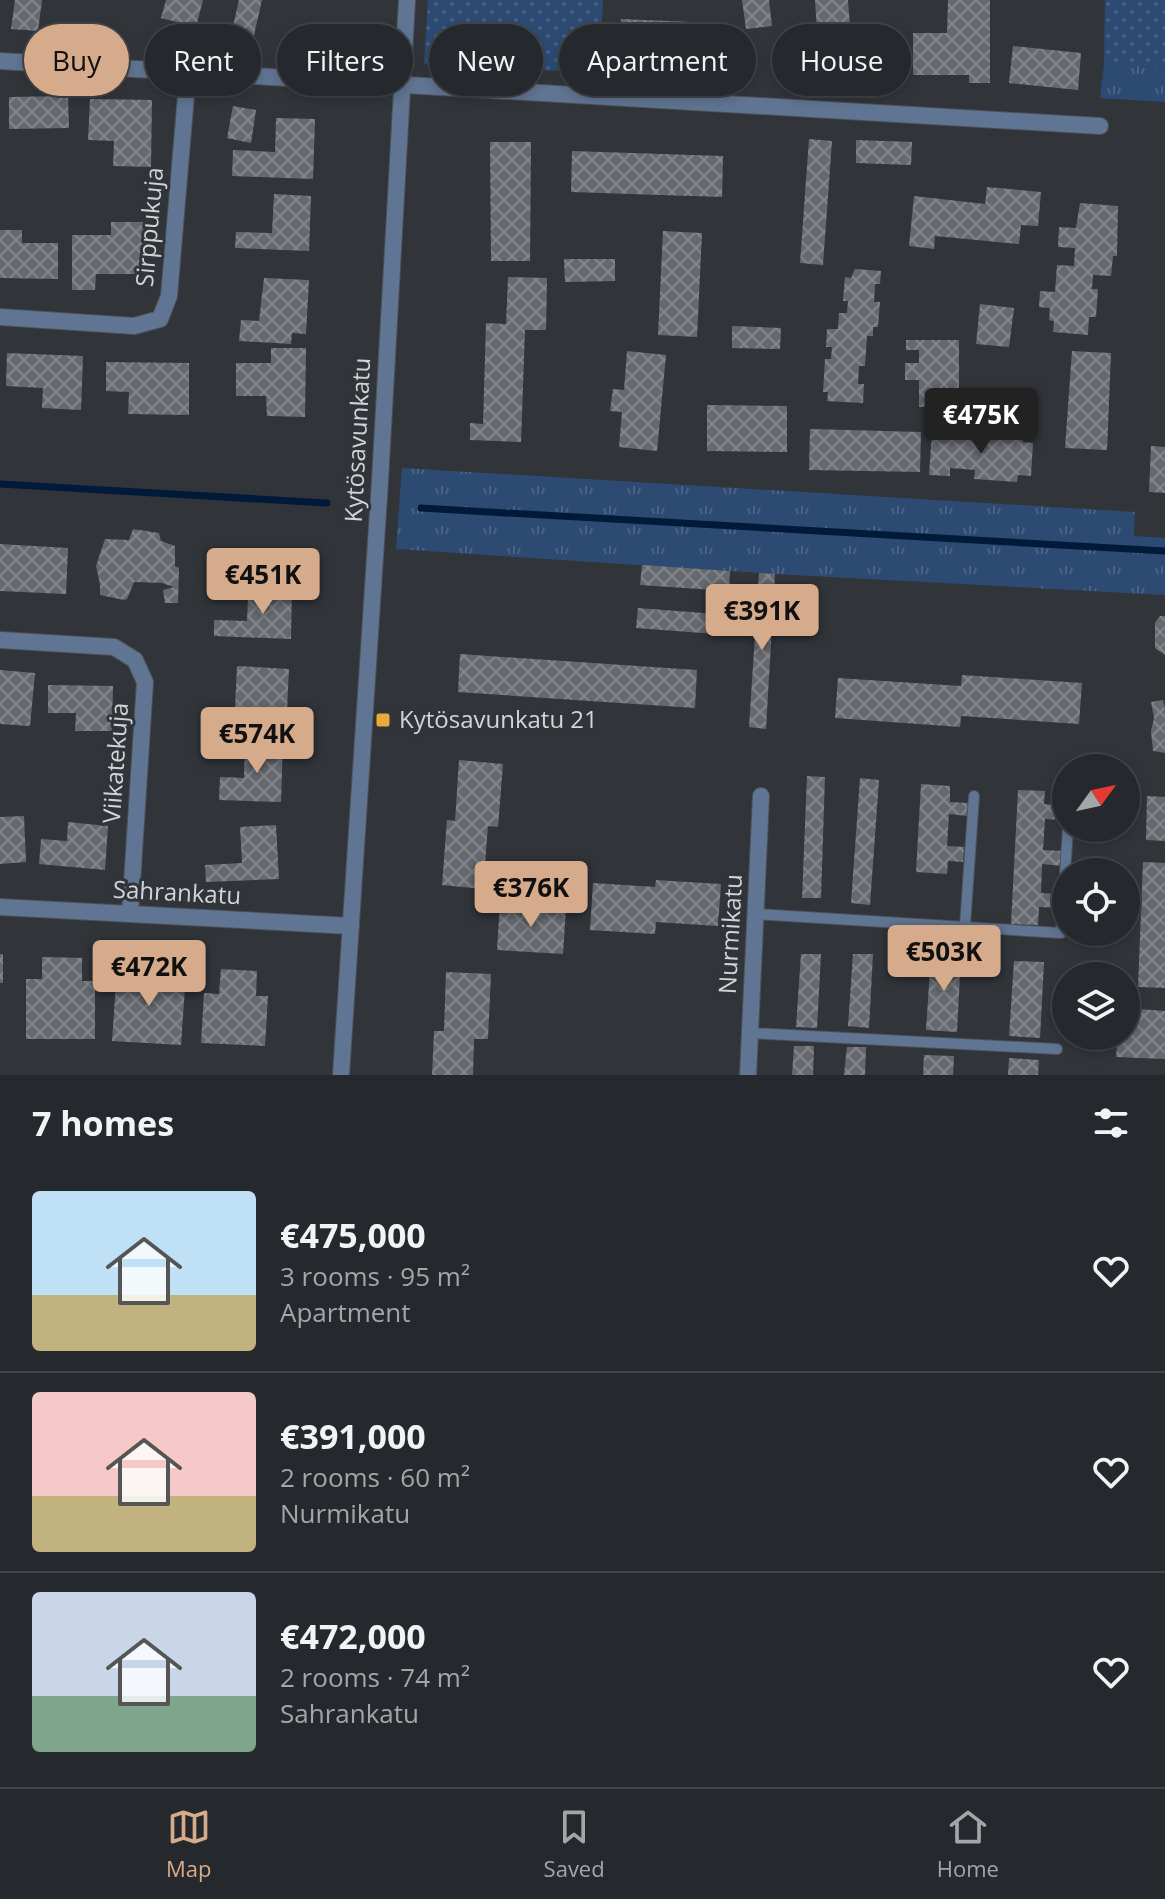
<!DOCTYPE html>
<html lang="en">
<head>
<meta charset="utf-8">
<style>
	:root { --surface:#25282c; --page:#313438; --text:#f1f3f6; --muted:#a3a6a9; --line:#424448; --accent:#d6ab8b }
	body { margin:0; font-family:"Open Sans",sans-serif; background:var(--page); color:var(--text); height:100vh; display:flex; flex-direction:column; font-size:30px; white-space:nowrap }
	* { box-sizing:border-box; margin:0 }
	p { font-size:26px; color:var(--muted) }
	.icon { flex:none; width:44px; height:44px; fill:none; stroke:currentColor; stroke-width:2; stroke-linecap:round; stroke-linejoin:round }
	.map { position:relative; height:1075px; overflow:hidden }
	.sheet { display:flex; flex-direction:column; background:var(--surface); flex:1 }
	.sheet>* { flex:none }
	.guide { position:absolute; left:24px; top:24px; width:1118px; height:72px; display:flex; gap:16px }
	.needle { width:52px; rotate:57deg }
	.fabs { position:absolute; left:1052px; top:754px; display:grid; gap:16px }
	.fabs a { display:grid; place-items:center; width:88px; height:88px; border-radius:50%; background:var(--surface); box-shadow:0 4px 12px #0003,0 0 0 2px var(--line); font-size:40px }
	.price { position:absolute; translate:-50% -68px; padding:0 18px; border-radius:8px; background:var(--accent); color:#111; font-size:26px; line-height:52px; filter:drop-shadow(0 2px 4px #0008) }
	.price::after { content:''; position:absolute; left:50%; top:48px; width:24px; height:18px; margin-left:-12px; background:inherit; clip-path:polygon(0 0,100% 0,50% 100%) }
	.price.on { background:#222; color:#fff }
	ul { padding:0; list-style:none }
	li { display:flex; align-items:center; gap:24px; height:200px; padding:0 32px }
	li+li { border-top:2px solid var(--line) }
	li span { display:grid; place-items:center; flex:none; width:224px; height:160px; border-radius:8px; color:#555 }
	li>.icon { margin-inline-start:auto }
	span .icon { width:96px; height:96px; fill:#fffc; stroke-width:1 }
	li b { font-size:34px }
	h2 { display:flex; justify-content:space-between; align-items:center; height:96px; padding:0 32px; font-size:34px }
	.tag { padding:0 28px; border-radius:36px; background:var(--surface); box-shadow:0 4px 12px #0003,0 0 0 2px var(--line); font-size:28px; line-height:72px }
	.tag.on { background:var(--accent); color:#111 }
	.menu { display:flex; justify-content:space-around; align-items:center; height:112px; border-top:2px solid var(--line); background:var(--surface); font-size:22px; color:var(--muted) }
	.menu a { display:grid; justify-items:center; gap:4px }
	.menu .on { color:var(--accent) }
	.map>svg:first-child { display:block }
	.grass { fill:url(#grass-dots) }
	.park { fill:url(#park-tufts) }
	.lines { fill:none; stroke-linecap:round; stroke-linejoin:round }
	.stream { stroke:#021a3a; stroke-width:7 }
	.building { fill:url(#building-cross-hatch) }
	.service-casing { stroke:#4e5256; stroke-width:12 }
	.minor-casing { stroke:#4e5256; stroke-width:18 }
	.tertiary-casing { stroke:#4e5256; stroke-width:18 }
	.service { stroke:#607593; stroke-width:10 }
	.minor { stroke:#607593; stroke-width:16 }
	.tertiary { stroke:#607593; stroke-width:16 }
	.poi-dot { fill:#eba93a; stroke:#31353a; stroke-width:3 }
	.labels { text-anchor:middle; stroke-width:6; stroke-linejoin:round; paint-order:stroke }
	.street-label { font-size:24px; fill:#d2d5d8; stroke:#31353a }
	.poi-label { font-size:24px; fill:#d2d5d8; stroke:#31353a; text-anchor:start }
</style>
</head>
<body>
<div class="map">
<svg width="1165" height="1075" viewBox="0 0 1165 1075">
	<defs>
		<pattern id="grass-dots" width="8" height="8" patternUnits="userSpaceOnUse" patternTransform="scale(2)"><rect width="8" height="8" fill="#2d4a72"/><path d="M2 2h.1M6 6h.1" fill="none" stroke="#4b6385" stroke-width="1.8" stroke-linecap="round"/></pattern>
		<pattern id="park-tufts" width="24" height="20" patternUnits="userSpaceOnUse" patternTransform="scale(2)"><rect width="24" height="20" fill="#2d4a72"/><path d="M3 7l-1-3M5 7V3M7 7l1-3M15 17l-1-3M17 17v-4M19 17l1-3" fill="none" stroke="#4b6385"/></pattern>
		<pattern id="building-cross-hatch" width="8" height="8" patternUnits="userSpaceOnUse" patternTransform="scale(2)"><rect width="8" height="8" fill="#666a70"/><path d="M0 0l8 8M0 8l8-8" fill="none" stroke="#82858a"/></pattern>
	</defs>
	<rect width="100%" height="100%" fill="#31353a"/>
	<g class="grass">
		<polygon points="428,0 603,0 599,73 424,64"/>
		<polygon points="1105,0 1165,0 1165,68 1104,64"/>
	</g>
	<g class="park">
		<polygon points="1104,64 1165,68 1165,102 1100,98"/>
		<polygon points="402,468 1135,512 1134,536 1165,538 1165,595 775,574 396,549"/>
	</g>
	<g class="lines">
		<g class="stream">
			<polyline points="0,484 327,503"/>
			<polyline points="421,508 1165,551"/>
		</g>
	</g>
	<g class="building">
		<polygon points="15,0 42,0 38,31 11,29"/>
		<polygon points="166,0 203,0 196,27 161,18"/>
		<polygon points="239,0 262,0 251,48 229,43"/>
		<polygon points="742,0 769,0 772,26 746,29"/>
		<polygon points="815,0 848,0 852,54 790,60 787,34 817,31"/>
		<polygon points="948,0 990,0 990,83 969,83 969,75 913,75 913,33 947,33"/>
		<polygon points="621,19 692,22 690,62 619,58"/>
		<polygon points="1013,46 1081,53 1078,90 1009,83"/>
		<polygon points="68,96 69,128 9,129 9,97"/>
		<polygon points="90,99 152,100 151,167 113,166 114,141 88,140"/>
		<polygon points="233,106 256,110 251,143 227,138"/>
		<polygon points="276,118 315,119 313,179 232,176 233,150 275,152"/>
		<polygon points="809,139 832,141 823,265 800,263"/>
		<polygon points="856,140 912,142 911,165 856,163"/>
		<polygon points="490,142 531,142 530,261 491,261"/>
		<polygon points="572,151 723,156 722,197 571,192"/>
		<polygon points="987,187 1041,192 1038,226 1021,225 1019,244 935,236 934,249 909,246 914,196 985,204"/>
		<polygon points="274,194 311,196 309,251 235,248 236,232 272,233"/>
		<polygon points="1080,203 1118,206 1117,256 1113,256 1111,276 1093,275 1092,289 1098,289 1096,317 1089,317 1088,335 1053,332 1054,321 1049,320 1050,308 1039,307 1040,291 1055,292 1057,265 1074,266 1075,248 1058,247 1059,227 1076,228"/>
		<polygon points="111,222 144,222 144,274 96,274 95,290 72,290 72,235 111,235"/>
		<polygon points="0,230 22,230 22,243 58,243 58,279 0,278"/>
		<polygon points="663,231 702,233 697,337 658,335"/>
		<polygon points="564,259 615,259 615,281 565,282"/>
		<polygon points="855,269 881,271 880,284 875,284 874,302 880,302 878,327 873,327 873,336 867,336 865,366 859,366 858,384 864,384 863,403 827,401 828,392 823,392 825,359 831,359 832,347 826,347 827,329 838,329 839,313 847,313 848,301 843,301 845,277 851,278"/>
		<polygon points="508,277 547,278 546,330 525,330 521,442 470,440 470,423 483,424 486,323 506,324"/>
		<polygon points="264,278 309,280 306,334 292,333 291,344 239,341 241,320 259,321"/>
		<polygon points="980,304 1014,308 1009,347 976,344"/>
		<polygon points="732,326 781,328 780,349 732,348"/>
		<polygon points="906,340 959,340 959,407 919,407 919,380 905,380 905,363 919,363 919,350 906,350"/>
		<polygon points="271,348 306,348 305,417 267,416 266,396 236,396 236,363 271,363"/>
		<polygon points="627,351 666,355 657,451 619,447 622,412 610,411 613,389 624,390"/>
		<polygon points="1072,351 1111,353 1107,450 1065,448"/>
		<polygon points="7,353 83,356 81,410 42,408 43,388 6,386"/>
		<polygon points="106,362 189,363 189,415 128,414 129,392 106,391"/>
		<polygon points="707,405 787,406 787,452 707,451"/>
		<polygon points="810,429 921,432 920,472 809,470"/>
		<polygon points="940,429 959,430 958,438 979,439 979,433 1023,436 1023,442 1033,443 1031,476 1018,475 1017,482 974,479 975,470 950,468 950,476 929,475 932,432 939,433"/>
		<polygon points="1151,446 1165,447 1165,493 1149,492"/>
		<polygon points="133,529 159,533 161,541 175,546 175,566 179,568 178,603 165,603 163,590 174,587 162,583 134,582 127,599 124,600 100,595 100,584 96,566 105,539 129,540"/>
		<polygon points="0,544 68,548 66,594 0,591"/>
		<polygon points="642,565 730,571 729,591 640,585"/>
		<polygon points="759,573 775,574 766,729 749,727"/>
		<polygon points="254,585 292,586 291,639 214,636 214,620 247,621 248,598 253,598"/>
		<polygon points="638,608 730,615 729,635 636,628"/>
		<polygon points="1160,616 1165,616 1165,655 1155,648 1155,623"/>
		<polygon points="460,654 697,670 695,708 458,692"/>
		<polygon points="237,666 289,669 287,712 273,711 272,731 247,730 248,708 235,707"/>
		<polygon points="0,670 35,673 30,726 0,724"/>
		<polygon points="962,675 1082,683 1079,724 961,716 960,727 835,718 838,678 961,686"/>
		<polygon points="48,685 113,686 112,731 75,731 76,713 48,713"/>
		<polygon points="1163,700 1165,709 1165,753 1153,751 1151,731 1154,718 1151,702"/>
		<polygon points="245,741 283,742 281,802 219,800 220,777 244,778"/>
		<polygon points="459,760 503,764 498,827 488,826 483,889 442,885 447,820 455,821"/>
		<polygon points="807,776 825,777 821,898 802,898"/>
		<polygon points="860,778 879,780 870,905 851,903"/>
		<polygon points="921,784 950,786 950,802 968,803 967,816 949,814 947,846 964,847 963,862 948,861 947,874 916,872"/>
		<polygon points="1018,790 1045,791 1044,804 1064,805 1063,820 1045,819 1043,850 1064,851 1063,866 1042,864 1041,893 1058,894 1058,908 1039,907 1038,925 1011,924"/>
		<polygon points="1147,796 1165,797 1165,841 1146,840"/>
		<polygon points="24,816 26,862 0,864 0,817"/>
		<polygon points="68,822 108,826 105,870 39,864 41,839 67,841"/>
		<polygon points="276,825 279,879 206,882 205,865 242,863 240,827"/>
		<polygon points="1143,862 1165,863 1165,988 1138,987"/>
		<polygon points="656,880 721,884 718,926 656,922 655,934 590,930 593,883 655,887"/>
		<polygon points="500,903 566,908 563,954 497,950"/>
		<rect x="0" y="954" width="3" height="29"/>
		<polygon points="801,954 821,954 817,1028 796,1027"/>
		<polygon points="853,954 873,954 869,1028 848,1026"/>
		<polygon points="931,955 961,956 957,1032 926,1030"/>
		<polygon points="42,957 82,958 82,981 95,981 95,1039 26,1039 26,979 42,979"/>
		<polygon points="1014,961 1044,962 1040,1038 1009,1036"/>
		<polygon points="133,964 168,966 167,987 185,988 181,1045 112,1041 116,983 131,984"/>
		<polygon points="221,969 257,971 256,996 268,996 265,1046 201,1043 204,993 219,994"/>
		<polygon points="446,972 491,974 488,1039 474,1039 473,1075 432,1075 434,1031 444,1031"/>
		<polygon points="1126,1008 1165,1011 1165,1059 1116,1057 1118,1036 1126,1036"/>
		<polygon points="794,1046 814,1046 813,1075 792,1075"/>
		<polygon points="847,1047 866,1047 865,1075 844,1075"/>
		<polygon points="924,1055 954,1056 953,1075 923,1075"/>
		<polygon points="1009,1058 1039,1060 1038,1075 1008,1075"/>
	</g>
	<g class="lines">
		<g class="service-casing">
			<g id="service">
				<polyline points="756,914 1061,933 1068,828"/>
				<polyline points="965,926 974,796"/>
				<polyline points="750,1033 1057,1049"/>
			</g>
		</g>
		<g class="minor-casing">
			<g id="minor">
				<polyline points="0,61 1100,126"/>
				<polyline points="0,317 134,326 160,319 169,296 188,72"/>
				<polyline points="0,640 114,647 135,660 145,682 130,914"/>
				<polyline points="0,907 351,926"/>
				<polyline points="748,1075 761,796"/>
			</g>
		</g>
		<g class="tertiary-casing">
			<polyline id="tertiary" points="341,1075 380,481 407,0"/>
		</g>
		<use href="#service" class="service"/>
		<use href="#minor" class="minor"/>
		<use href="#tertiary" class="tertiary"/>
	</g>
	<rect class="poi-dot" x="375" y="712" width="16" height="16" rx="4"/>
	<g class="labels">
		<g class="street-label">
			<text transform="translate(150 227) rotate(-85)" y="8">Sirppukuja</text>
			<text transform="translate(358 440) rotate(-87)" y="8">Kytösavunkatu</text>
			<text transform="translate(116 763) rotate(-86)" y="8">Viikatekuja</text>
			<text transform="translate(177 893) rotate(3)" y="8">Sahrankatu</text>
			<text transform="translate(731 934) rotate(-87)" y="8">Nurmikatu</text>
		</g>
		<g class="poi-label">
			<text x="399" y="728">Kytösavunkatu 21</text>
		</g>
	</g>
</svg>
<div class="fabs">
<a><svg class="needle" viewBox="-14 -14 28 28"><path d="M0-13l5 13h-10z" fill="#e53935"/><path d="M0 13l5-13h-10z" fill="#a3a6a9"/></svg></a>
<a><svg class="icon" aria-label="locate" viewBox="0 0 24 24"><circle cx="12" cy="12" r="6"/><path d="M12 2v4M12 18v4M2 12h4M18 12h4"/></svg></a>
<a><svg class="icon" aria-label="layers" viewBox="0 0 24 24"><path d="M12 4l9 5-9 5-9-5zM3 14l9 5 9-5"/></svg></a>
</div>
<b class="price on" style="left:981px;top:456px">€475K</b>
<b class="price" style="left:263px;top:616px">€451K</b>
<b class="price" style="left:762px;top:652px">€391K</b>
<b class="price" style="left:257px;top:775px">€574K</b>
<b class="price" style="left:531px;top:929px">€376K</b>
<b class="price" style="left:944px;top:993px">€503K</b>
<b class="price" style="left:149px;top:1008px">€472K</b>
<div class="guide">
<a class="tag on">Buy</a>
<a class="tag">Rent</a>
<a class="tag">Filters</a>
<a class="tag">New</a>
<a class="tag">Apartment</a>
<a class="tag">House</a>
</div>
</div>
<section class="sheet">
<h2>7 homes<svg class="icon" aria-label="filters" viewBox="0 0 24 24"><path d="M4 7h16M4 17h16"/><circle cx="9" cy="7" r="2"/><circle cx="15" cy="17" r="2"/></svg></h2>
<ul>
<li><span style="background:linear-gradient(#bfe0f5 65%,#c2b280 0)"><svg class="icon" aria-label="home" viewBox="0 0 24 24"><path d="M3 11l9-7 9 7M6 9v11h12V9"/></svg></span><div><b>€475,000</b><p>3 rooms · 95 m²</p><p>Apartment</p></div><svg class="icon" aria-label="heart" viewBox="0 0 24 24"><path d="M12 20l-8-8c-3-5 5-10 8-4 3-6 11-1 8 4z"/></svg></li>
<li><span style="background:linear-gradient(#f6c9c9 65%,#c2b280 0)"><svg class="icon" aria-label="home" viewBox="0 0 24 24"><path d="M3 11l9-7 9 7M6 9v11h12V9"/></svg></span><div><b>€391,000</b><p>2 rooms · 60 m²</p><p>Nurmikatu</p></div><svg class="icon" aria-label="heart" viewBox="0 0 24 24"><path d="M12 20l-8-8c-3-5 5-10 8-4 3-6 11-1 8 4z"/></svg></li>
<li><span style="background:linear-gradient(#c9d6e8 65%,#7fa58c 0)"><svg class="icon" aria-label="home" viewBox="0 0 24 24"><path d="M3 11l9-7 9 7M6 9v11h12V9"/></svg></span><div><b>€472,000</b><p>2 rooms · 74 m²</p><p>Sahrankatu</p></div><svg class="icon" aria-label="heart" viewBox="0 0 24 24"><path d="M12 20l-8-8c-3-5 5-10 8-4 3-6 11-1 8 4z"/></svg></li>
</ul>
</section>
<nav class="menu">
<a class="on"><svg class="icon" aria-label="map" viewBox="0 0 24 24"><path d="M3 6l6-2 6 2 6-2v14l-6 2-6-2-6 2zM9 4v14M15 6v14"/></svg>Map</a>
<a><svg class="icon" aria-label="saved" viewBox="0 0 24 24"><path d="M7 4h10v16l-5-4-5 4z"/></svg>Saved</a>
<a><svg class="icon" aria-label="home" viewBox="0 0 24 24"><path d="M3 11l9-7 9 7M6 9v11h12V9"/></svg>Home</a>
</nav>
</body>
</html>
